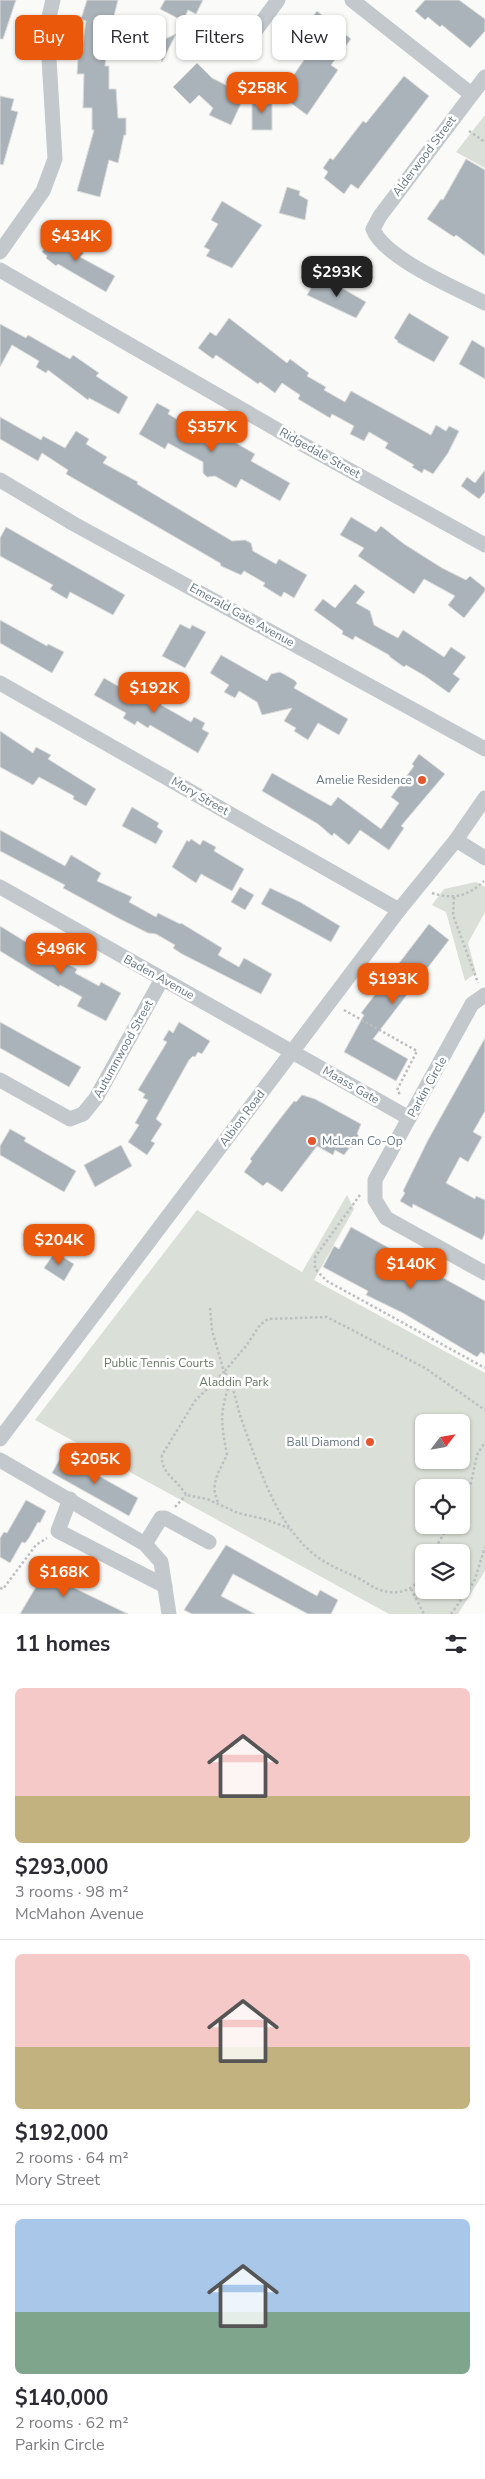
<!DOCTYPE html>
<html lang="en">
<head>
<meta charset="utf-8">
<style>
	:root { --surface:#fff; --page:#f7f7f7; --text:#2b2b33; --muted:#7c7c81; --line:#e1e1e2; --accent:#ea580c }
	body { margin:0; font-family:"Nunito Sans",sans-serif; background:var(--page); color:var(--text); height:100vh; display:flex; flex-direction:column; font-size:19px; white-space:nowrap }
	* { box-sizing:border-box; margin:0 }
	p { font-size:16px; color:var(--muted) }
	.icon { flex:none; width:28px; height:28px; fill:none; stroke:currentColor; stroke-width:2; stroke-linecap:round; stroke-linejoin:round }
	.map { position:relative; height:1614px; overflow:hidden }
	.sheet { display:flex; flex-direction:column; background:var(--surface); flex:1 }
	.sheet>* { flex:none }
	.hud { position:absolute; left:15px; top:15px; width:455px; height:45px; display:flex; gap:10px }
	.needle { width:32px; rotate:59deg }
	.controls { position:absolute; left:415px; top:1414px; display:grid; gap:10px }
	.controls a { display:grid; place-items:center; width:55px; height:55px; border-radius:8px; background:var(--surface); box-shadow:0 1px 4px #0004; font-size:25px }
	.price { position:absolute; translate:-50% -42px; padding:0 11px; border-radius:10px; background:var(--accent); color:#fff; font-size:16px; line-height:32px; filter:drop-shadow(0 1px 2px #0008) }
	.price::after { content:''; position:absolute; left:50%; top:30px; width:15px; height:11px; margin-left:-8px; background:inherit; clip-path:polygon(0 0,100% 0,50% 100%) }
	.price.selected { background:#222; color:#fff }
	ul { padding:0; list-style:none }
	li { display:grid; align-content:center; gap:10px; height:265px; padding:0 15px }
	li+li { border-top:1px solid var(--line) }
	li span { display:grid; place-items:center; height:155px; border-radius:8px; color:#555 }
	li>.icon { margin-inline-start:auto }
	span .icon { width:90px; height:90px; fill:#fffc; stroke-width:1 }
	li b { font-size:21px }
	h2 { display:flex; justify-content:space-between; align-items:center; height:60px; padding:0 15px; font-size:21px }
	.tag { padding:0 18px; border-radius:8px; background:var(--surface); box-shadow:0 1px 4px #0004; font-size:18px; line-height:45px }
	.tag.selected { background:var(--accent); color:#fff }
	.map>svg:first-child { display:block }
	.green { fill:#dadfd7; fill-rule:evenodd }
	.building { fill:#aab3b9; stroke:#dcdcda }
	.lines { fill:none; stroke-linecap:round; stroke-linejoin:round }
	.path { stroke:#bbbfc2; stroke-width:2.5; stroke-dasharray:2.5 2.5; stroke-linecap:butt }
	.minor { stroke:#c3c8cc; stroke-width:15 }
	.poi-dot { fill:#e4572e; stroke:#fff; stroke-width:2 }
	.labels { text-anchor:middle; stroke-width:5; stroke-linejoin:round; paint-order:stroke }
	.street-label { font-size:12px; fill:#657683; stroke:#fff }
	.poi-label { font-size:12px; fill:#657683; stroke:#fff; text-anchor:end }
	.park-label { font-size:12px; fill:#687a64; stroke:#fff }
</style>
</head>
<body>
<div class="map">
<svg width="485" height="1614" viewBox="0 0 485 1614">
	<rect width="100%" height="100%" fill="#fafaf8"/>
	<g class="green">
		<polygon points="485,115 485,168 456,152"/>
		<polygon points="476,882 485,887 485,912 468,943 476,973 465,981 446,912 432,905 444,889"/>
		<path d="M347,1195L354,1209L314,1280L485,1373V1571L458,1614H389L35,1420L197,1210L302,1272ZM424,1422H461V1460H424ZM424,1488H461V1525H424ZM424,1552H461V1590H424Z"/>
	</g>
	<g class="building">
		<polygon points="0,0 16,0 3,39 0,39"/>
		<polygon points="87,0 118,0 107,44 105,66 109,66 109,89 116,89 118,118 126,118 126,135 124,135 118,163 109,160 100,197 77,191 94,130 92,130 92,108 83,108 84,74 77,74 78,60 72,59 74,47 82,48 86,21 81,19"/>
		<polygon points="165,0 203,0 196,14 188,10 183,21 160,9"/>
		<polygon points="425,0 459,0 485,19 485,31 470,48 442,25 440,27 428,17 425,20 415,11"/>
		<polygon points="317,11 351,39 331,65 338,70 307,115 280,95 317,41 302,30"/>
		<polygon points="176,34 162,62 154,44"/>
		<polygon points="197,63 212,78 236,90 232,97 244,97 231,125 209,115 213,108 199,95 190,104 173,87"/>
		<polygon points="404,76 429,96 358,189 351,184 344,194 324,178 328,172 323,168 330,158 333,160 363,121 366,123"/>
		<polygon points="0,96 14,99 11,110 18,112 3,165 0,164"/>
		<rect x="252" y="97" width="20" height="33"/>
		<polygon points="466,159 485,170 485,256 456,235 454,237 427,219 441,199 443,200"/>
		<polygon points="287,187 300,191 299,195 308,200 305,220 279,213"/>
		<polygon points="222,201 262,225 232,268 206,256 210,250 204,247 218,224 211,220"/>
		<polygon points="56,232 84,253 80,257 115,276 106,292 58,264 56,266 46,258 47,256 42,252"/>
		<polygon points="316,280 330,288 333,283 366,302 356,318 307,295"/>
		<polygon points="409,313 449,337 434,362 397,342 398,341 394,338"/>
		<polygon points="229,318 287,363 290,359 309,373 307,376 326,387 324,390 345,402 351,391 431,435 436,425 446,431 449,426 459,431 448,453 433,474 424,469 422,473 412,467 414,465 385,448 388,443 369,432 364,441 350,434 354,426 332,414 330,418 298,399 300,395 282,383 275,393 260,382 258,384 222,359 216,355 213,359 198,348 210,332 216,336"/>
		<polygon points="0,324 26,338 28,335 70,359 73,355 99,373 96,376 128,397 119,414 89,398 88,400 48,370 46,373 36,367 39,361 12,345 0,367"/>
		<polygon points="472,340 485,348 485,379 459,364"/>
		<polygon points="157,403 170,410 168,414 218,443 222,435 255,454 251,461 290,483 280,501 241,479 236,488 215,476 207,477 203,473 203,462 168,443 165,449 139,434"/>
		<polygon points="0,417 41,440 43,436 65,448 76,431 89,439 86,444 107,457 103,463 138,482 137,484 232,541 245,540 251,543 253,551 276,564 279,559 307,575 294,598 284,592 281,597 263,586 265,583 244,571 241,575 221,566 220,563 66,474 68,470 42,453 38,461 0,439"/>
		<polygon points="485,470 485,492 479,499 461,486 467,477 475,483"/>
		<polygon points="351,517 376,532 381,526 404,544 442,568 466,580 470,576 485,588 485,591 464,618 448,605 455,596 424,579 414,594 358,556 364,548 340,535"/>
		<polygon points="6,527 125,595 113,615 70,592 67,599 50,589 53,585 0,556 0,538"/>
		<polygon points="355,584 365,592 356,603 370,611 374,625 398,638 403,630 444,657 451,647 466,657 453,674 460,679 449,693 425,676 406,665 404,667 390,657 389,655 355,636 353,640 342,634 343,631 314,610 323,599 335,608"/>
		<polygon points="0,620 47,646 48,644 64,652 52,673 0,643"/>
		<polygon points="180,624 190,629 192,625 206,632 185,668 162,656"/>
		<polygon points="221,655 267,681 271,674 280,672 294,680 297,683 294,688 348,719 339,735 318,723 308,740 294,731 296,728 284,721 292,708 262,715 257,702 239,691 235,698 224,692 229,685 210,673"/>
		<polygon points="104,678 135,696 142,684 165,697 161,705 191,722 194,717 205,723 202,729 209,733 198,753 150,725 148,728 137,721 135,725 123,718 126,713 94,695"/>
		<polygon points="0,731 33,753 36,747 51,755 48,759 96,789 86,806 73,799 74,796 39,777 33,785 0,767"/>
		<polygon points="419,754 445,774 401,826 404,828 389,850 360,830 349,845 334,833 332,836 318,824 262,791 272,773 331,806 338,797 381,829 399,803 391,797 414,766 412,764"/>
		<polygon points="132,807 159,823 157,827 163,831 156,844 122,826"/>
		<polygon points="0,830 65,866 71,855 101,873 97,881 132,897 129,902 156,917 158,913 180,924 181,923 222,948 218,955 239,967 244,958 272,974 261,994 182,954 173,948 175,945 156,934 148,933 120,919 63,888 65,885 0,851"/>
		<polygon points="191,839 200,845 203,840 216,847 214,851 244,869 232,891 201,874 196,883 172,867 187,840 189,842"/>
		<polygon points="240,887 254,895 245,910 231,902"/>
		<polygon points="270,888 300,902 340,926 331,942 261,904"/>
		<polygon points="429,924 449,940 373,1039 408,1059 396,1081 344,1052 364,1015 361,1013"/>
		<polygon points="0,926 39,950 77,969 75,973 99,986 101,982 121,993 106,1021 77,1006 82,997 60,985 59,987 0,951"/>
		<polygon points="0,1022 81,1067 69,1087 0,1048"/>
		<polygon points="179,1022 210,1041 202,1054 198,1052 195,1057 193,1056 189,1060 156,1119 162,1124 151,1141 155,1143 147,1155 128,1142 139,1125 135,1123 148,1100 143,1098 145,1094 138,1090 167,1042 163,1040 169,1030 173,1033"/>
		<polygon points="485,1038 485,1111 473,1132 482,1137 468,1162 460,1157 446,1183 475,1199 476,1196 485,1200 485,1233 482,1240 413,1204 412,1208 400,1201 405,1193 403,1191 428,1140"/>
		<polygon points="302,1095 315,1099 361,1124 357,1134 359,1136 352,1148 350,1147 344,1155 335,1150 333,1155 317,1146 282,1192 267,1182 263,1186 244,1172 252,1161 250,1159 276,1124 294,1101 296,1102"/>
		<polygon points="10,1129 26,1138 24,1141 76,1171 64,1192 0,1155 0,1146"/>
		<polygon points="121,1145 132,1166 95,1187 84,1165"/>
		<polygon points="351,1227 485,1301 485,1355 481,1352 477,1357 403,1313 366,1295 368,1291 323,1267 334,1246 339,1249"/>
		<polygon points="55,1252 74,1264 64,1281 44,1268"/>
		<polygon points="63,1453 75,1460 74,1462 138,1498 129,1516 52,1473"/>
		<polygon points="26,1500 46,1511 40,1523 38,1522 29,1538 25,1543 22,1542 10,1563 0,1557 0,1538 4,1532 7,1533"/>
		<polygon points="226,1545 317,1596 320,1590 338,1600 331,1614 308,1614 233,1574 221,1596 255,1614 192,1614 184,1610"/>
		<polygon points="53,1564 72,1575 68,1585 128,1614 20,1614 37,1585 40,1587"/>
	</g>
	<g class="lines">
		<g class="path">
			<polyline points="469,131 485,142"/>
			<path d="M432,893C454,900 468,896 484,881"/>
			<polyline points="454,897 453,915 478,983"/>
			<polyline points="344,1010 417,1051 397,1090 401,1096"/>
			<polyline points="360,1195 315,1257 315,1269 327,1281 485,1368"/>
			<path d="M210,1308L212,1330L224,1372L195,1401L162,1455C160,1473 178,1480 186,1495L207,1499L238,1513L264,1519L289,1528"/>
			<path d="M218,1502C209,1484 220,1470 227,1455C221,1422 219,1413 231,1380"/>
			<polyline points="461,1502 471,1483 477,1455 485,1442"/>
			<polyline points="175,1507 186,1495"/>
			<polyline points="433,1552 449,1525"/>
			<path d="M424,1572C415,1591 398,1596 380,1590C371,1587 365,1581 356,1577C343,1571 328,1565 316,1556C276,1525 259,1467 242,1421C236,1405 235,1386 224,1372L246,1346L260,1325L268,1319L327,1317L425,1368L485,1410"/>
			<polyline points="0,1588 3,1589 36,1545 47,1538"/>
			<polyline points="411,1589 424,1614"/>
			<polyline points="451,1614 474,1582 485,1547"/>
		</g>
		<g class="minor">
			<polyline points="352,0 471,94"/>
			<polyline points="250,38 278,0"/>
			<path d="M485,77L380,216L373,229C384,258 456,288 485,303"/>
			<polyline points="0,252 43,191 55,159 47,25 53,0"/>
			<polyline points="0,270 295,440 485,545"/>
			<polyline points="0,480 74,524 485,749"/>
			<polyline points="0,683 399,910"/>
			<polyline points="456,840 485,858"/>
			<polyline points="0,887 409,1118"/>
			<polyline points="485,995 472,1004 375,1180 375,1200 386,1218 485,1273"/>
			<polyline points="0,1080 70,1119 83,1114 96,1098 162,979"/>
			<polyline points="0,1439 399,910 456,840 485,798"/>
			<polyline points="0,1460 145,1544 161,1562 169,1614"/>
			<polyline points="70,1499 58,1531 165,1586"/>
			<polyline points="145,1544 161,1518 165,1518 209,1542"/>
		</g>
	</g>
	<g class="poi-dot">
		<circle cx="422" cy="780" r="5"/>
		<circle cx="312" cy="1141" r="5"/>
		<circle cx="370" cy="1442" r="5"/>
	</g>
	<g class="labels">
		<g class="street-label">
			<text transform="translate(424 156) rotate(-53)" y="4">Alderwood Street</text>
			<text transform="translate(320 453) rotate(29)" y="4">Ridgedale Street</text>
			<text transform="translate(242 615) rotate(29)" y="4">Emerald Gate Avenue</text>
			<text transform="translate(200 796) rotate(30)" y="4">Mory Street</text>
			<text transform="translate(159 977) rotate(29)" y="4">Baden Avenue</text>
			<text transform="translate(123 1049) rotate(-61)" y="4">Autumnwood Street</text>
			<text transform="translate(351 1085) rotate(30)" y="4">Maass Gate</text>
			<text transform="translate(427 1087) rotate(-61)" y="4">Parkin Circle</text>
			<text transform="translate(242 1118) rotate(-53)" y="4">Albion Road</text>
		</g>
		<g class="poi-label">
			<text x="412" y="784">Amelie Residence</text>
			<text x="322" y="1145" text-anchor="start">McLean Co-Op</text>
			<text x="360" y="1446">Ball Diamond</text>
		</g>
		<g class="park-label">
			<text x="159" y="1367">Public Tennis Courts</text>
			<text x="234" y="1386">Aladdin Park</text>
		</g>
	</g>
</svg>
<div class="controls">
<a><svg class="needle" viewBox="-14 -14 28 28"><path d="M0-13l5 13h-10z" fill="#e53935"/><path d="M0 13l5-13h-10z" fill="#7c7c81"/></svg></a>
<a><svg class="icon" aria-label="locate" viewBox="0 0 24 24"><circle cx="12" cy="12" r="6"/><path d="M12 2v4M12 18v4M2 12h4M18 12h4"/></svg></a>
<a><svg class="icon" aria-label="layers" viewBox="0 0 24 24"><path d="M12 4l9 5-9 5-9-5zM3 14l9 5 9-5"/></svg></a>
</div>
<b class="price" style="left:262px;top:114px">$258K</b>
<b class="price" style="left:76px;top:262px">$434K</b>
<b class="price selected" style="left:337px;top:298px">$293K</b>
<b class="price" style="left:212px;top:453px">$357K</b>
<b class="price" style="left:154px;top:714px">$192K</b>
<b class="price" style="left:61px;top:975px">$496K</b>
<b class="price" style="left:393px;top:1005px">$193K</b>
<b class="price" style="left:59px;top:1266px">$204K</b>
<b class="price" style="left:411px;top:1290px">$140K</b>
<b class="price" style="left:95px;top:1485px">$205K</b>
<b class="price" style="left:64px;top:1598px">$168K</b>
<div class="hud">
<a class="tag selected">Buy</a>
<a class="tag">Rent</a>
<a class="tag">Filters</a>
<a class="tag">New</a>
</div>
</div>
<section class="sheet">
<h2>11 homes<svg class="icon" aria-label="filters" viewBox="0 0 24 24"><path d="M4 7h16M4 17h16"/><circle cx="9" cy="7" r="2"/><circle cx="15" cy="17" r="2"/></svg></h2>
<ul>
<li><span style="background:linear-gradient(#f6c9c9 70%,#c2b280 0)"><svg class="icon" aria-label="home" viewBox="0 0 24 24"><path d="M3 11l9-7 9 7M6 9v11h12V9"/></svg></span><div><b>$293,000</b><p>3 rooms · 98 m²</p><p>McMahon Avenue</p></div></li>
<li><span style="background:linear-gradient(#f6c9c9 60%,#c2b280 0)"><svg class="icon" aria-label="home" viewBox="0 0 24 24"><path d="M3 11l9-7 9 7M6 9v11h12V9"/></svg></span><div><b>$192,000</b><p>2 rooms · 64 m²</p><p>Mory Street</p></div></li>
<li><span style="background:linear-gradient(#a9c7e8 60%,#7fa58c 0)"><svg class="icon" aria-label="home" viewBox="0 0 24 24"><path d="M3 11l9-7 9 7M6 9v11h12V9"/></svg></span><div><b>$140,000</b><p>2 rooms · 62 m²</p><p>Parkin Circle</p></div></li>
</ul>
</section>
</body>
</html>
